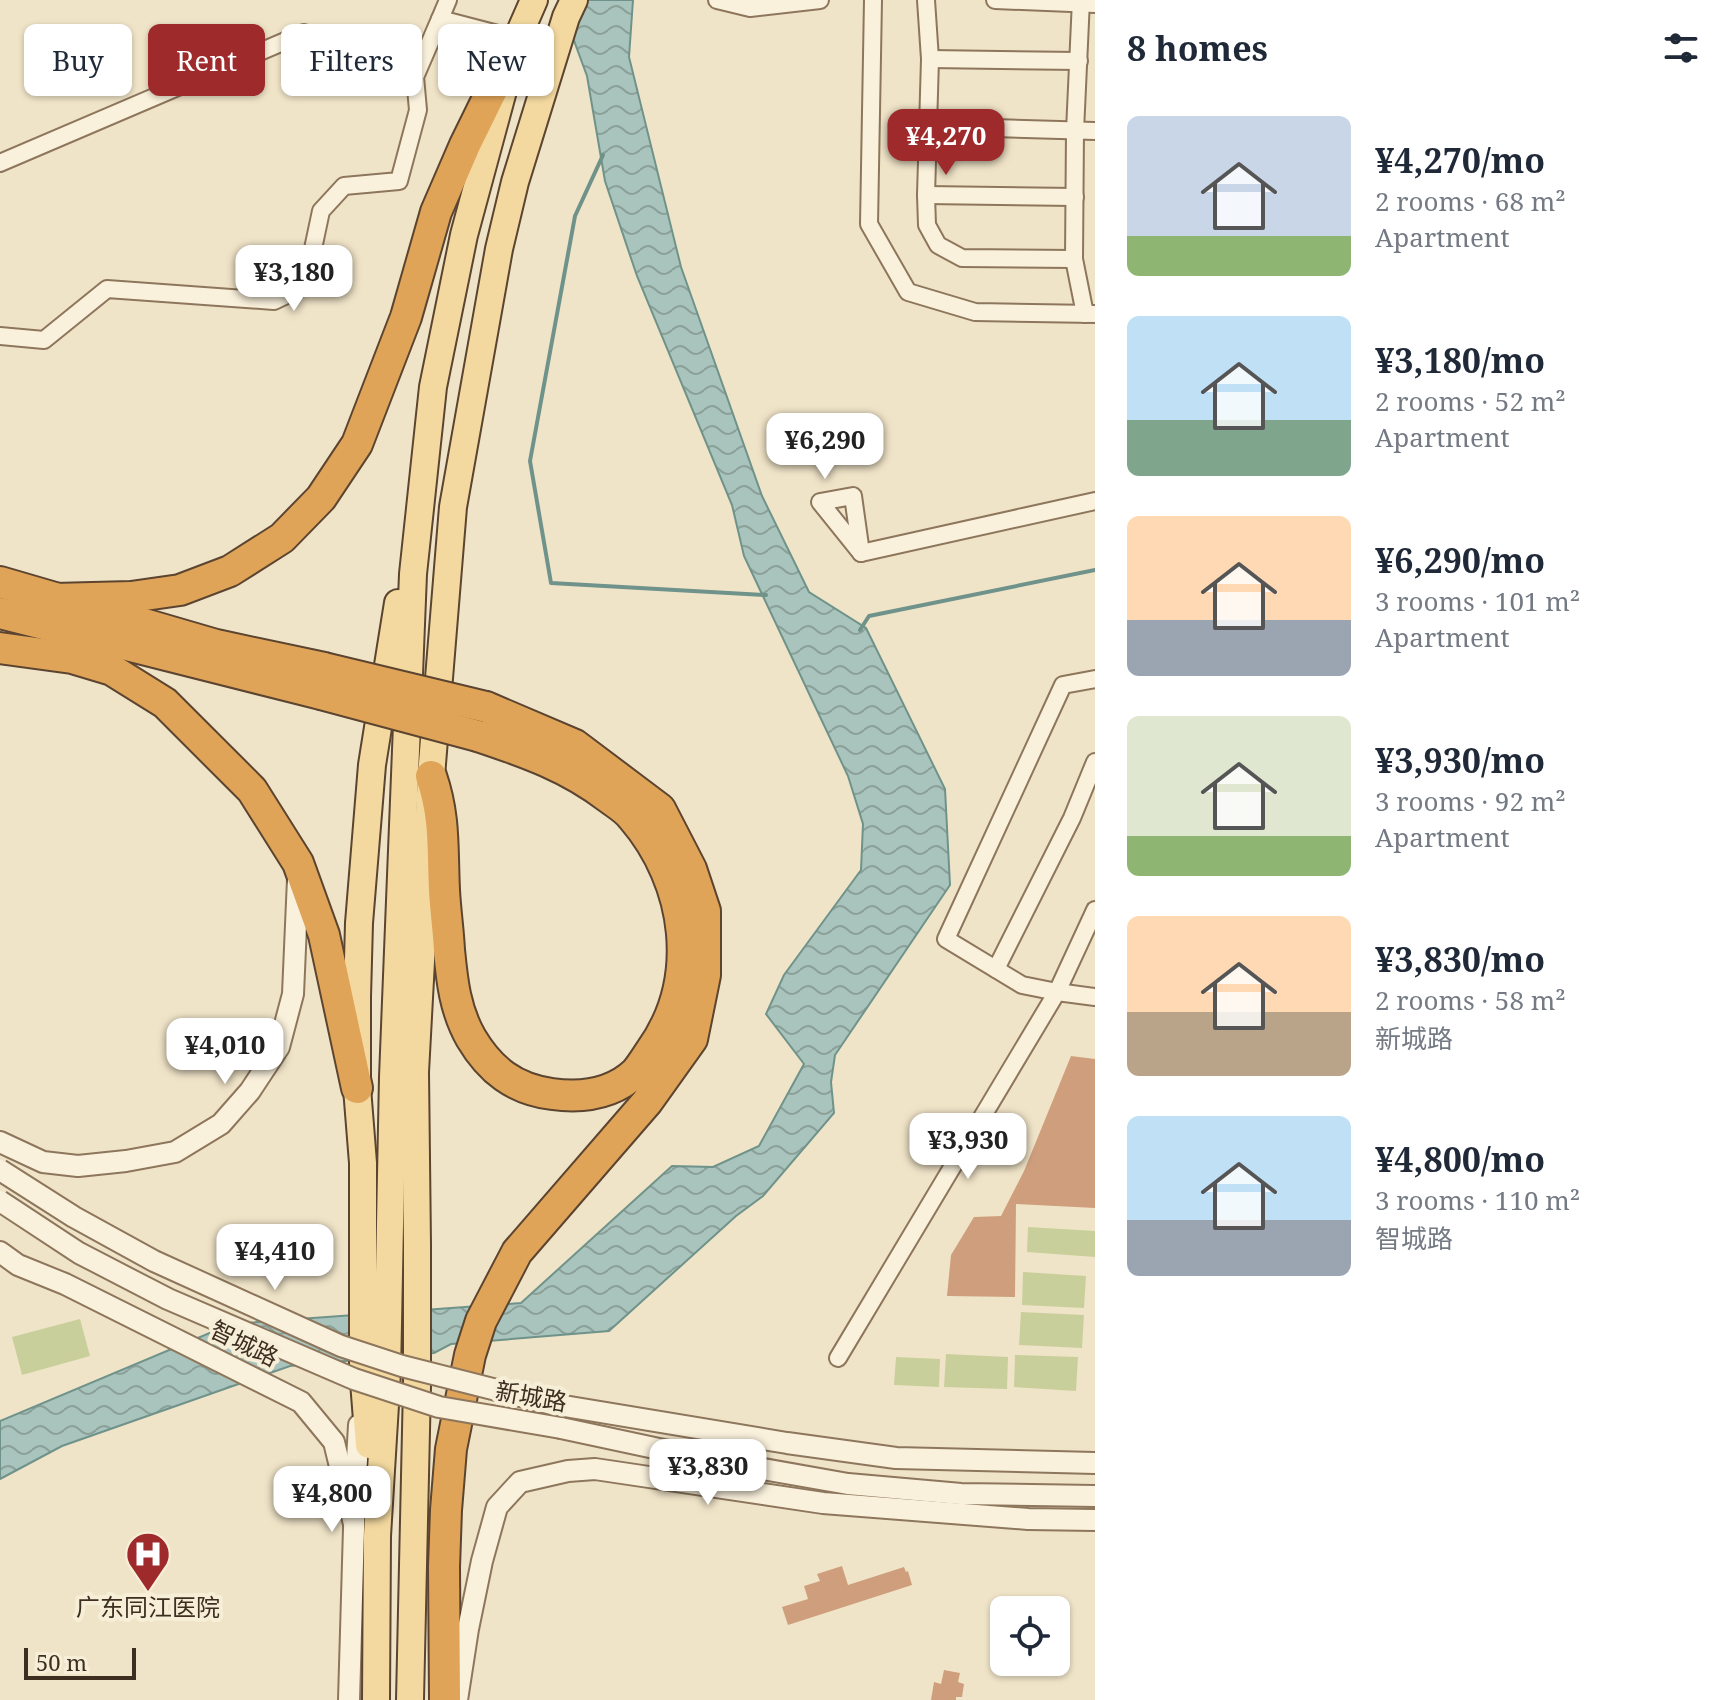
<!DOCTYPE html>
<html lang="en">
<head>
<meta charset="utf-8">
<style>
	:root { --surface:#fff; --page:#f6f6f7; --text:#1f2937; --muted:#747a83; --accent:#9e2a2b }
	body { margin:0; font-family:"Noto Serif","Noto Sans SC",serif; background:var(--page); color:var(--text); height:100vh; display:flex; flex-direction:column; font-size:30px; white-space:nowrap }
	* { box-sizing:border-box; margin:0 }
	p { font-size:26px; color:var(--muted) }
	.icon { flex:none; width:44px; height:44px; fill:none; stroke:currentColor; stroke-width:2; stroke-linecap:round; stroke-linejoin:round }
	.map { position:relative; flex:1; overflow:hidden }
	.panel { display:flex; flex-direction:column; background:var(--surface); width:640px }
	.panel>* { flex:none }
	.top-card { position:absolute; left:24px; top:24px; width:760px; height:72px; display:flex; gap:16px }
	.fabs { position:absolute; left:990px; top:1596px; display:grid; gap:16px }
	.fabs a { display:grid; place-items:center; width:80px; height:80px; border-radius:12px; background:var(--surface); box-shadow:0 2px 6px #0004; font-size:40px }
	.scale { position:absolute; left:24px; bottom:20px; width:112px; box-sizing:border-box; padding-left:8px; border:4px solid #3d2e20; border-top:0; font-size:22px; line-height:28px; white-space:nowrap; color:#3d2e20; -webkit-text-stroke:6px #f7eed8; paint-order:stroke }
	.price { position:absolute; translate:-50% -68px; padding:0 18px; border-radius:16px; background:#fff; color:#222; font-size:26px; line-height:52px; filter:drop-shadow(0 2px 4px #0008) }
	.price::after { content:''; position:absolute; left:50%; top:48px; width:24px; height:18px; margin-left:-12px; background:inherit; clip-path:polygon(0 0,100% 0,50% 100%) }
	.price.selected { background:var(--accent); color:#fff }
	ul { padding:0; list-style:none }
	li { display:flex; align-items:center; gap:24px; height:200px; padding:0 32px }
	li span { display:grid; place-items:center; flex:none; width:224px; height:160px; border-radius:12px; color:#555 }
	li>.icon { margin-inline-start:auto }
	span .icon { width:96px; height:96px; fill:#fffc; stroke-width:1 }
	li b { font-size:34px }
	h2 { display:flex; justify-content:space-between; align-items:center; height:96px; padding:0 32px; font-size:34px }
	.tag { padding:0 28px; border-radius:12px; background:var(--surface); box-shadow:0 2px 6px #0004; font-size:28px; line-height:72px }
	.tag.selected { background:var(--accent); color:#fff }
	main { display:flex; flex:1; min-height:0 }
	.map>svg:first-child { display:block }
	.grass { fill:#c9cf9b }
	.water { fill:url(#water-waves); stroke:#6f938a; stroke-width:2 }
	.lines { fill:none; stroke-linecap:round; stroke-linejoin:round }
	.stream { stroke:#6f938a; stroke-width:4 }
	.building { fill:#cf9f7d }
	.minor-casing { stroke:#8d765c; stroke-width:20 }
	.tertiary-casing { stroke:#8d765c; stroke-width:24 }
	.primary-casing { stroke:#5b4430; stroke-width:30 }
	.motorway-casing { stroke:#5b4430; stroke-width:34 }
	.minor { stroke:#faf1dc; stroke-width:16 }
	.tertiary { stroke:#faf1dc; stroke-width:20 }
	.primary { stroke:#f3d9a0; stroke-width:26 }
	.motorway { stroke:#e0a458; stroke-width:30 }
	.tertiary-bridge-casing { stroke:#8d765c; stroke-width:24; stroke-linecap:butt }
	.motorway-bridge-casing { stroke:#5b4430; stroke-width:34; stroke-linecap:butt }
	.tertiary-bridge { stroke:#faf1dc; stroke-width:20 }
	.motorway-bridge { stroke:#e0a458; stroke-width:30 }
	.labels { text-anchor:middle; stroke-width:8; stroke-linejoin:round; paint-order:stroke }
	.street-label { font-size:24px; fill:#3d2e20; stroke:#f7eed8 }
	.poi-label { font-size:24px; fill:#3d2e20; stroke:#f7eed8 }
</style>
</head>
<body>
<main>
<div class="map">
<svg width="1095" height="1700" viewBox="0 0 1095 1700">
	<defs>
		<pattern id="water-waves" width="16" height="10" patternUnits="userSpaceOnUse" patternTransform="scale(2)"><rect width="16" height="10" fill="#a9c4bc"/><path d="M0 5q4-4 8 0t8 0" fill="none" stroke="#8ba098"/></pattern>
	</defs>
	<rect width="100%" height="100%" fill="#f0e4c8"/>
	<g class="grass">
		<polygon points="1028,1227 1095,1231 1095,1257 1027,1252"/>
		<polygon points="1023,1272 1086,1276 1084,1308 1022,1305"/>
		<polygon points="1021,1312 1084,1315 1082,1348 1019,1345"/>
		<polygon points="80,1319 90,1356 22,1375 12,1337"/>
		<polygon points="946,1354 1008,1357 1007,1389 944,1387"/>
		<polygon points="1015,1355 1078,1357 1076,1391 1014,1387"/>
		<polygon points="896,1357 940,1359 939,1387 894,1385"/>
	</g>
	<polygon class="water" points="559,0 633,0 629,57 681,267 762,496 809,592 866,628 945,789 950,885 835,1055 831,1082 834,1113 763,1196 736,1216 609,1331 451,1344 434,1353 290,1366 62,1446 0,1479 0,1421 231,1324 521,1303 672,1166 713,1167 759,1146 804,1064 766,1014 784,975 861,870 863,824 848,776 744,556 732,505 637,276 605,181 587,76"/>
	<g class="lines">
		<g class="stream">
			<polyline points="603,155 575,216 530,461 551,583 766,595"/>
			<polyline points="860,630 869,616 1095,570"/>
		</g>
	</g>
	<g class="building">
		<polygon points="1071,1056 1095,1059 1095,1208 1016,1204 1015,1297 947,1296 951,1255 974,1217 1001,1216 1024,1171"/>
		<polygon points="842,1566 848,1585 904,1567 906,1572 908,1571 912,1585 788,1625 782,1607 808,1599 804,1586 820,1581 817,1574"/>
		<polygon points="944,1670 960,1673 958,1682 964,1684 962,1697 956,1697 956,1700 931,1700 934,1682 941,1684"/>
	</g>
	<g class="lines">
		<g class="minor-casing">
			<g id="minor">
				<polyline points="448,0 440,19 517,39"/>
				<polyline points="717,0 750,8 820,0"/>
				<polyline points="873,0 869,224 908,292 975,312 1095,314"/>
				<polyline points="926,0 930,59 926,195 927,225 938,245 962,258 1074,259"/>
				<polyline points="995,0 1095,4"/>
				<polyline points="1081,0 1075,131 1074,259 1085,314"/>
				<polyline points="930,59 1079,61"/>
				<polyline points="928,126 1095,131"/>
				<polyline points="0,163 304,33 415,77"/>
				<polyline points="926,195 1075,197"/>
				<polyline points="0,336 44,340 107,289 274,301 297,290 310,263 321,211 344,186 399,181 418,110 415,77 440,19"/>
				<polygon points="853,496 861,553 820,502"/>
				<polyline points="861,553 1095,501"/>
				<polyline points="1095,679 1063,685 946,939 1022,985 1057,992 1095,910"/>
				<polyline points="996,969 1072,818 1095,762"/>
				<polyline points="838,1358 1057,992 1095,997"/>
			</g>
		</g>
		<g class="tertiary-casing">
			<g id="tertiary">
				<polyline points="0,1142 43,1162 78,1166 126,1161 175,1152 221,1124 250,1091 279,1047 293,994 298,879"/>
				<polyline points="0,1252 18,1265 65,1284 301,1402 334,1442 354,1524"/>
				<polyline points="552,1404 787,1443 896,1458 1095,1463"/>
				<polyline points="561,1428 701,1458 848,1484 961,1494 1095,1496"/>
				<polyline points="349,1700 355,1494 359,1425"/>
				<polyline points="457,1700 468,1629 482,1561 497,1507 520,1482 568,1471 595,1469 823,1503 1028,1519 1095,1520"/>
			</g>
		</g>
		<g class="primary-casing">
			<g id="primary">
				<polyline points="369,1445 363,1369 363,1163 357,1088 357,997 359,923 372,765 398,603"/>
				<polyline points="376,1700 377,1536 387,1372 393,1077 413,574 433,387 464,235 517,39 534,0"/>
				<polyline points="410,1700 417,1386 417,1245 415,1072 431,776 453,507 499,249 515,182 566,17 574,0"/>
			</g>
		</g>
		<g class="motorway-casing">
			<g id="motorway">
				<polyline points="0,582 216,645 324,668"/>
				<polyline points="54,599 131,597 180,590 230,571 282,538 321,498 357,444 406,317 436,212 465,145 517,39"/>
				<polyline points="0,613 321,694"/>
				<polyline points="0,648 72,658 112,670 165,703 252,790 298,863 324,935 357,1088"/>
				<path d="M431,776C445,817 442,848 444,890C445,910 448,930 449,950C452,981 455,1010 471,1038C490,1070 514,1089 552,1094C582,1098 613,1094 636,1072C641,1066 646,1058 650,1052C702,980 689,883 632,817C626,809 617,804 609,798C569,767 526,752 478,736"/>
				<polyline points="445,1700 444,1567 446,1510 451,1449 470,1355 481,1321 517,1252 647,1102 692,1039 705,975 705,911 691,869 660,809 575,745 486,707"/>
			</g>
		</g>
		<use href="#minor" class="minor"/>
		<use href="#tertiary" class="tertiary"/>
		<use href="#primary" class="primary"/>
		<use href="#motorway" class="motorway"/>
		<g class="tertiary-bridge-casing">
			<g id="tertiary-bridge">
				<polyline points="0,1170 74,1217 154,1261 341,1346 402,1366 552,1404"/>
				<polyline points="0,1201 79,1253 168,1299 354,1379 439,1407 561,1428"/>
			</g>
		</g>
		<g class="motorway-bridge-casing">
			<g id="motorway-bridge">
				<polyline points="324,668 486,707"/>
				<polyline points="321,694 478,736"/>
			</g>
		</g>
		<use href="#tertiary-bridge" class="tertiary-bridge"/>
		<use href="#motorway-bridge" class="motorway-bridge"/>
	</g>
	<defs>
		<g id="hospital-pin" transform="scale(2.3)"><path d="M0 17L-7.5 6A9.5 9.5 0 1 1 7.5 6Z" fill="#9e2a2b" stroke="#f7eed8"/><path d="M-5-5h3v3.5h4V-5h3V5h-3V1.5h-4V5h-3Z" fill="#fff"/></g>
	</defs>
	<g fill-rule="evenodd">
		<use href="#hospital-pin" x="148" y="1554"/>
	</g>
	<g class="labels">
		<g class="street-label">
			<text transform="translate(244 1344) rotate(26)" y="8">智城路</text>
			<text transform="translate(531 1397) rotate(10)" y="8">新城路</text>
		</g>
		<g class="poi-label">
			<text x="148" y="1616">广东同江医院</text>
		</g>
	</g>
</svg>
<div class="fabs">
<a><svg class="icon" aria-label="locate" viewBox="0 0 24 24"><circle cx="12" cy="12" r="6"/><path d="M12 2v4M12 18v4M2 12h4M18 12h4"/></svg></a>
</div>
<div class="scale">50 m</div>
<b class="price selected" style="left:946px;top:177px">¥4,270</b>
<b class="price" style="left:294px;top:313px">¥3,180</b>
<b class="price" style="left:825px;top:481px">¥6,290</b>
<b class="price" style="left:225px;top:1086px">¥4,010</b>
<b class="price" style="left:968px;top:1181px">¥3,930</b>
<b class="price" style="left:275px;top:1292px">¥4,410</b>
<b class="price" style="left:708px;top:1507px">¥3,830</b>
<b class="price" style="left:332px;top:1534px">¥4,800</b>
<div class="top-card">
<a class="tag">Buy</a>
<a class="tag selected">Rent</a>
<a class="tag">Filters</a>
<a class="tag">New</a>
</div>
</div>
<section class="panel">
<h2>8 homes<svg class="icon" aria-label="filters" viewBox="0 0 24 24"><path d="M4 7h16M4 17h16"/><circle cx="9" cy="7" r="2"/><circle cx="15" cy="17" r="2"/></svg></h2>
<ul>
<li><span style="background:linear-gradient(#c9d6e8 75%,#8fb573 0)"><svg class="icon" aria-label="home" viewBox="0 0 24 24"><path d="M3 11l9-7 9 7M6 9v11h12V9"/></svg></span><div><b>¥4,270/mo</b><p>2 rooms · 68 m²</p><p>Apartment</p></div></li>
<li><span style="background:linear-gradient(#bfe0f5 65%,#7fa58c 0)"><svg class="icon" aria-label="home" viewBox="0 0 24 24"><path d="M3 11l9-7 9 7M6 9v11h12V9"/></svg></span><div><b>¥3,180/mo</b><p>2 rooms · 52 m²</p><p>Apartment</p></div></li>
<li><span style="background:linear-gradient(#ffd9b3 65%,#9aa5b1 0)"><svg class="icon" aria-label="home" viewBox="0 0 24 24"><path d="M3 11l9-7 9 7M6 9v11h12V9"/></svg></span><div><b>¥6,290/mo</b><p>3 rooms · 101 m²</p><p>Apartment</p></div></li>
<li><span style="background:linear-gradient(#dfe7d0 75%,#8fb573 0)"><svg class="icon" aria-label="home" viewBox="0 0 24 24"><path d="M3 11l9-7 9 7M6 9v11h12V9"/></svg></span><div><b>¥3,930/mo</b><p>3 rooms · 92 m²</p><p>Apartment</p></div></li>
<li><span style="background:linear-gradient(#ffd9b3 60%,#b9a48a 0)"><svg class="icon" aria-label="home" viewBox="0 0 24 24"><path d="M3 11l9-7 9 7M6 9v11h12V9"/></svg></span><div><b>¥3,830/mo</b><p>2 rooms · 58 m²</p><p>新城路</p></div></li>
<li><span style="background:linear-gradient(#bfe0f5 65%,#9aa5b1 0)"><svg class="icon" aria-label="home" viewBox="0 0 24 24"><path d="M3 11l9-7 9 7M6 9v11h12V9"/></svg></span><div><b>¥4,800/mo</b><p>3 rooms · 110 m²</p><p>智城路</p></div></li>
</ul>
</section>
</main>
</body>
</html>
